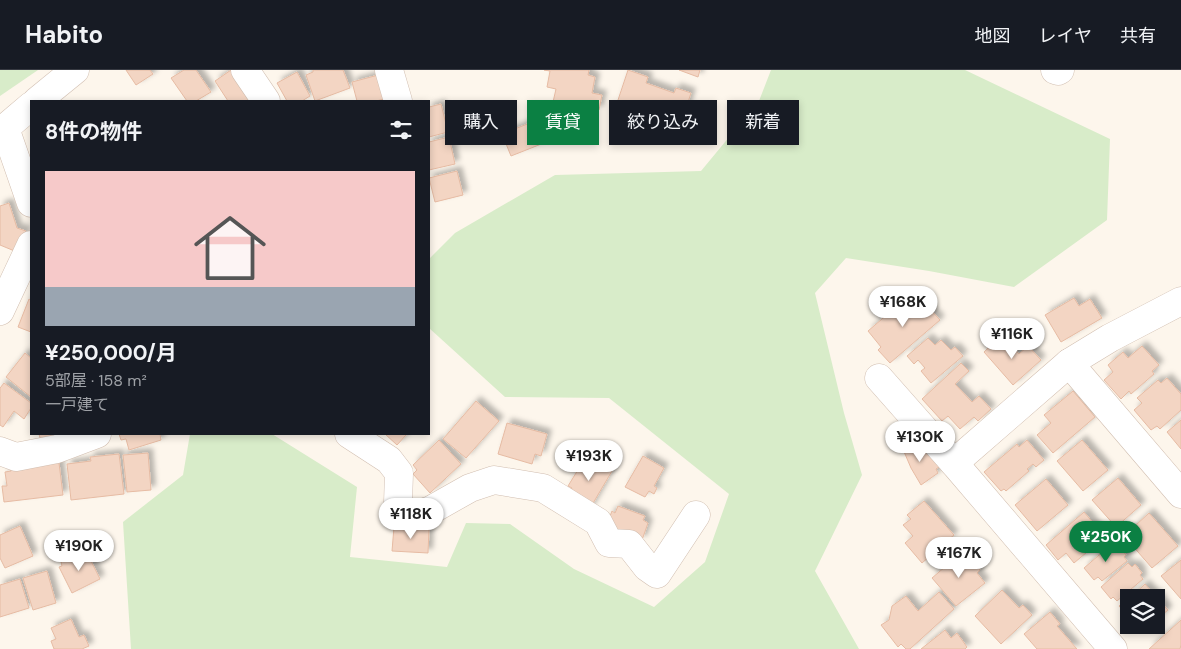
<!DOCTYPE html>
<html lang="ja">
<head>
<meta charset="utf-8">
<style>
	:root { --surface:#171b24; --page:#20242c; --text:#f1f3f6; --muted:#9ea1a6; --line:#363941; --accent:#0b8043 }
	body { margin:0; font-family:"DM Sans","Noto Sans JP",sans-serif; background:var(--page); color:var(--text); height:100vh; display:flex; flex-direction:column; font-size:19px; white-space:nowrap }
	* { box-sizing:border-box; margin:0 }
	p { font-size:16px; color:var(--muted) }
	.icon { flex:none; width:28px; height:28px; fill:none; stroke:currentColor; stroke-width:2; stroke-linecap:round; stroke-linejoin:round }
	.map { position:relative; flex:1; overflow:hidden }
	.details { position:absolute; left:30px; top:30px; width:400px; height:335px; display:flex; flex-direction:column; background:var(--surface); border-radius:0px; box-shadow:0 2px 8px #0003 }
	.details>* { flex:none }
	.guide { position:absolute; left:445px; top:30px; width:475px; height:45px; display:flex; gap:10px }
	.fabs { position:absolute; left:1120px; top:519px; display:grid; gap:10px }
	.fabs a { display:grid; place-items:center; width:45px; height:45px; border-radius:0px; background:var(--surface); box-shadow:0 2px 8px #0003; font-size:25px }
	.price { position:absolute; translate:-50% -42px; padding:0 11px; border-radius:18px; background:#fff; color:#222; font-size:16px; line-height:32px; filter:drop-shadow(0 1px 2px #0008) }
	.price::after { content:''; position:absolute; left:50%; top:30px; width:15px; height:11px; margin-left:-8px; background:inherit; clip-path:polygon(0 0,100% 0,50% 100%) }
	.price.active { background:var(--accent); color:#fff }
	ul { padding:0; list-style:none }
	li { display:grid; align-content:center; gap:10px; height:265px; padding:0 15px }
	li span { display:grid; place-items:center; height:155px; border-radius:0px; color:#555 }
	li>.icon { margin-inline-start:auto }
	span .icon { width:90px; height:90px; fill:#fffc; stroke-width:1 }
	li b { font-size:21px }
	h2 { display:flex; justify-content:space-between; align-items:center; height:60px; padding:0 15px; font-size:21px }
	.tag { padding:0 18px; border-radius:0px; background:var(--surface); box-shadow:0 2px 8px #0003; font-size:18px; line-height:45px }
	.tag.active { background:var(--accent); color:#fff }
	header { display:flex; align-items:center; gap:30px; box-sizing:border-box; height:70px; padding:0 25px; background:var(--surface); border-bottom:1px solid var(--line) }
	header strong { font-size:24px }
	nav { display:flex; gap:28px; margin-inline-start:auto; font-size:18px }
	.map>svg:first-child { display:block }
	.green { fill:#d8ecc9 }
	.building { fill:#f3d5c3; stroke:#e6bba3; filter:url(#shadow) }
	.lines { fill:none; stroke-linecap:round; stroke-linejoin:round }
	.minor-casing { stroke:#d1beb0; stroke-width:29 }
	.minor { stroke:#fff; stroke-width:28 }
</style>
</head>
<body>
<header>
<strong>Habito</strong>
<nav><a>地図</a><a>レイヤ</a><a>共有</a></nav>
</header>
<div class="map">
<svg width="1181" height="579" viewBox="0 0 1181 579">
	<defs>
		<filter id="shadow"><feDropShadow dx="4.5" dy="-4.5" stdDeviation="2.5" flood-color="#0004"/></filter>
	</defs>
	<rect width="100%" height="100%" fill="#fdf6ec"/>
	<g class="green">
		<polygon points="0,0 38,0 0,26"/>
		<polygon points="771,0 965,0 1110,69 1107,150 1014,217 929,201 846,188 815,223 844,343 862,405 815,501 859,579 131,579 123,452 183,405 190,364 272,364 357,417 350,487 447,497 466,453 510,454 574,499 654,537 705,492 729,424 609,328 505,327 429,258 429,189 455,163 555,105 701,101 759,31"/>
	</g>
	<g class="building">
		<polygon points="126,0 150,0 153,4 136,15"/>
		<polygon points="184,0 196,0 211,22 196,31 187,31 171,8"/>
		<polygon points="231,0 250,30 248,31 228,31 215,11"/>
		<polygon points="313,0 343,0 350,18 315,31 306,5 313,2"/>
		<polygon points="544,0 589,0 588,5 595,7 592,23 602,25 599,40 553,32 556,19 547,17 550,1"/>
		<polygon points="628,0 648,7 646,13 674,23 676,18 691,23 678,63 633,48 635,42 627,40 628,37 617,33"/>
		<polygon points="679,0 700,0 698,7"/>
		<polygon points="297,2 310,26 302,31 287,31 277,13"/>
		<polygon points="382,4 389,28 376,31 357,31 352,12"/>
		<polygon points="441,34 448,62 429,67 429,37"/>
		<polygon points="545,47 554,69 511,86 502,64"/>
		<polygon points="449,67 455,94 429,100 429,72"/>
		<polygon points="457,101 463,125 435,132 429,108"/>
		<polygon points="9,133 17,158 26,161 17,182 0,175 0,136"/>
		<polygon points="920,228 940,250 890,293 878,280 881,277 868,261 904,230 910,237"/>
		<polygon points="1074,228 1079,236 1090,229 1102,248 1061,272 1045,245"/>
		<polygon points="29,229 31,230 31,262 18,257"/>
		<polygon points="1002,265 1019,284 1028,276 1041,290 1013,315 984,282"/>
		<polygon points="928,268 935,275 941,270 951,280 955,277 963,286 931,313 921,301 925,298 918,290 914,294 907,286"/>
		<polygon points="1142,276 1159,295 1152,301 1154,304 1131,324 1129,321 1121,329 1104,310 1113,302 1108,295 1123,282 1128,288"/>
		<polygon points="25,283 31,288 31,327 6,307"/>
		<polygon points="961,293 969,301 955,314 972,332 979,326 991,339 978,351 974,347 960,359 948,346 942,351 922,329"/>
		<polygon points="1167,308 1181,324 1181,340 1160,359 1157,356 1151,360 1134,340 1142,333 1137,328 1158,310 1161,313"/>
		<polygon points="4,313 31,333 31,338 24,349 14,341 3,357 0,355 0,318"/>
		<polygon points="1073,321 1095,347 1053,383 1037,365 1051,353 1044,345"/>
		<polygon points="476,331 499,351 466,388 443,369"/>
		<polygon points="1181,350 1181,379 1167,362"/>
		<polygon points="507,353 547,364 541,386 535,384 532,394 498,384"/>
		<polygon points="39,364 78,364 41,372"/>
		<polygon points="119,364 160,364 161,370 129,380 126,369 121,370"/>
		<polygon points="385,364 407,364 397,375"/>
		<polygon points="439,370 461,394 430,423 413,404 417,400 413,395"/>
		<polygon points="1027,370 1044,390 1036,397 1033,394 1027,399 1029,401 1006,421 1004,419 1001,421 984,402 1017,374 1019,377"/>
		<polygon points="1082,370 1108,400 1083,421 1057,391"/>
		<polygon points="912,371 919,380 923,377 939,397 936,399 938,403 921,415 911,398 902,377"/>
		<polygon points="148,383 151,420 127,422 123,385"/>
		<polygon points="119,384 124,424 71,430 67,394 91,391 90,387"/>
		<polygon points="58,385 63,425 4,432 2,416 7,416 5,402 11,401 11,395"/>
		<polygon points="643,386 664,398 654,416 657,418 654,424 649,421 645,427 625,417"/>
		<polygon points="591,387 596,391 598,388 608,394 606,397 612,401 589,440 567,427 572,418 568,416 584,390 588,392"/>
		<polygon points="1118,408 1141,435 1116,457 1092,430"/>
		<polygon points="1046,409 1068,435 1037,461 1015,435"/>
		<polygon points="924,431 954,465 922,493 905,473 913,466 903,455 911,449 907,445"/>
		<polygon points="618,436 645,446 643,450 648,453 642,470 604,461 612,441 615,443"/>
		<polygon points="1084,442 1105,467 1074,493 1066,483 1058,490 1046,475"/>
		<polygon points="1149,443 1178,476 1152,498 1124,466"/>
		<polygon points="20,456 33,486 5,498 0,488 0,465"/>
		<polygon points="394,457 429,459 428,483 392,481"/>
		<polygon points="1113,473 1117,478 1119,476 1126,485 1124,487 1127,491 1102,511 1098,507 1094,510 1084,498"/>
		<polygon points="82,482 84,486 88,485 100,509 72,523 59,497 62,496 61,492"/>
		<polygon points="960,484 964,489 967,485 980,500 977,503 985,513 956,536 932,508"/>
		<polygon points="1181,490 1181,529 1161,506"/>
		<polygon points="1128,493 1132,497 1135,494 1142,503 1140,505 1143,509 1117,531 1113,527 1111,529 1101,517"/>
		<polygon points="47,501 56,533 33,540 23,508"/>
		<polygon points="20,509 29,538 0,547 0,515"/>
		<polygon points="1145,514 1168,540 1156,550 1156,528 1130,528"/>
		<polygon points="1002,520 1019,538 1023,535 1032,545 1001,574 975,546"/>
		<polygon points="939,522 954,539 910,579 906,579 901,574 898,577 881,555 889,550 892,536 906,526 918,541"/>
		<polygon points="1129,528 1129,547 1119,536"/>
		<polygon points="1050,542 1060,554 1057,556 1077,579 1037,579 1024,564"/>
		<polygon points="71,549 79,567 84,565 89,576 82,579 54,579 51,571 56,569 51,558"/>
		<polygon points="1181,550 1181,575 1180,579 1149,579"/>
		<polygon points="945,560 951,568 957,563 967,577 965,579 921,579"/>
	</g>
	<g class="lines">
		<g class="minor-casing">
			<g id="minor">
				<polyline points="245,0 266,31"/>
				<polyline points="389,0 398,31"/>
				<polyline points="1055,0 1058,1 1060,0"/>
				<polyline points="37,31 75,0"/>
				<polyline points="31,36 5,58 31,133"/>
				<polyline points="0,241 31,175"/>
				<polyline points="1069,293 1181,424"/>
				<polyline points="879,308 954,393"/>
				<polyline points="349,364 389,390 399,403 398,433 410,447 431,440 470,418 494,410 543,418 598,452 609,473 629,474 647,497 657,504 696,445"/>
				<polyline points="0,381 16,387 57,379 97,364"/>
				<polyline points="1113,579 954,393 1069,293 1110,268 1181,231"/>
			</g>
		</g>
		<use href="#minor" class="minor"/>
	</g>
</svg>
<div class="fabs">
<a><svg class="icon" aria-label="layers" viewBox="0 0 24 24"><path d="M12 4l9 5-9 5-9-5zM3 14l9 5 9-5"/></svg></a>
</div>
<b class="price" style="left:903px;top:258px">¥168K</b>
<b class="price" style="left:1012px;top:290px">¥116K</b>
<b class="price" style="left:920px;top:393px">¥130K</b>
<b class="price" style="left:589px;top:412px">¥193K</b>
<b class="price" style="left:411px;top:470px">¥118K</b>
<b class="price active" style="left:1106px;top:493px">¥250K</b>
<b class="price" style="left:79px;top:502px">¥190K</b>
<b class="price" style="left:959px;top:509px">¥167K</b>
<div class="guide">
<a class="tag">購入</a>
<a class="tag active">賃貸</a>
<a class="tag">絞り込み</a>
<a class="tag">新着</a>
</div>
<section class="details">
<h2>8件の物件<svg class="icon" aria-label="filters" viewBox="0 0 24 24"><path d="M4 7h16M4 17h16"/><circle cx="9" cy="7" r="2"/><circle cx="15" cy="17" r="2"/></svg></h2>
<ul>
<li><span style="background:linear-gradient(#f6c9c9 75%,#9aa5b1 0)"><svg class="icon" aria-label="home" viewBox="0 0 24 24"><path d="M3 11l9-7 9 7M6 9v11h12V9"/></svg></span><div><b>¥250,000/月</b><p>5部屋 · 158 m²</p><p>一戸建て</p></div></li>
</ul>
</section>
</div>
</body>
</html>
